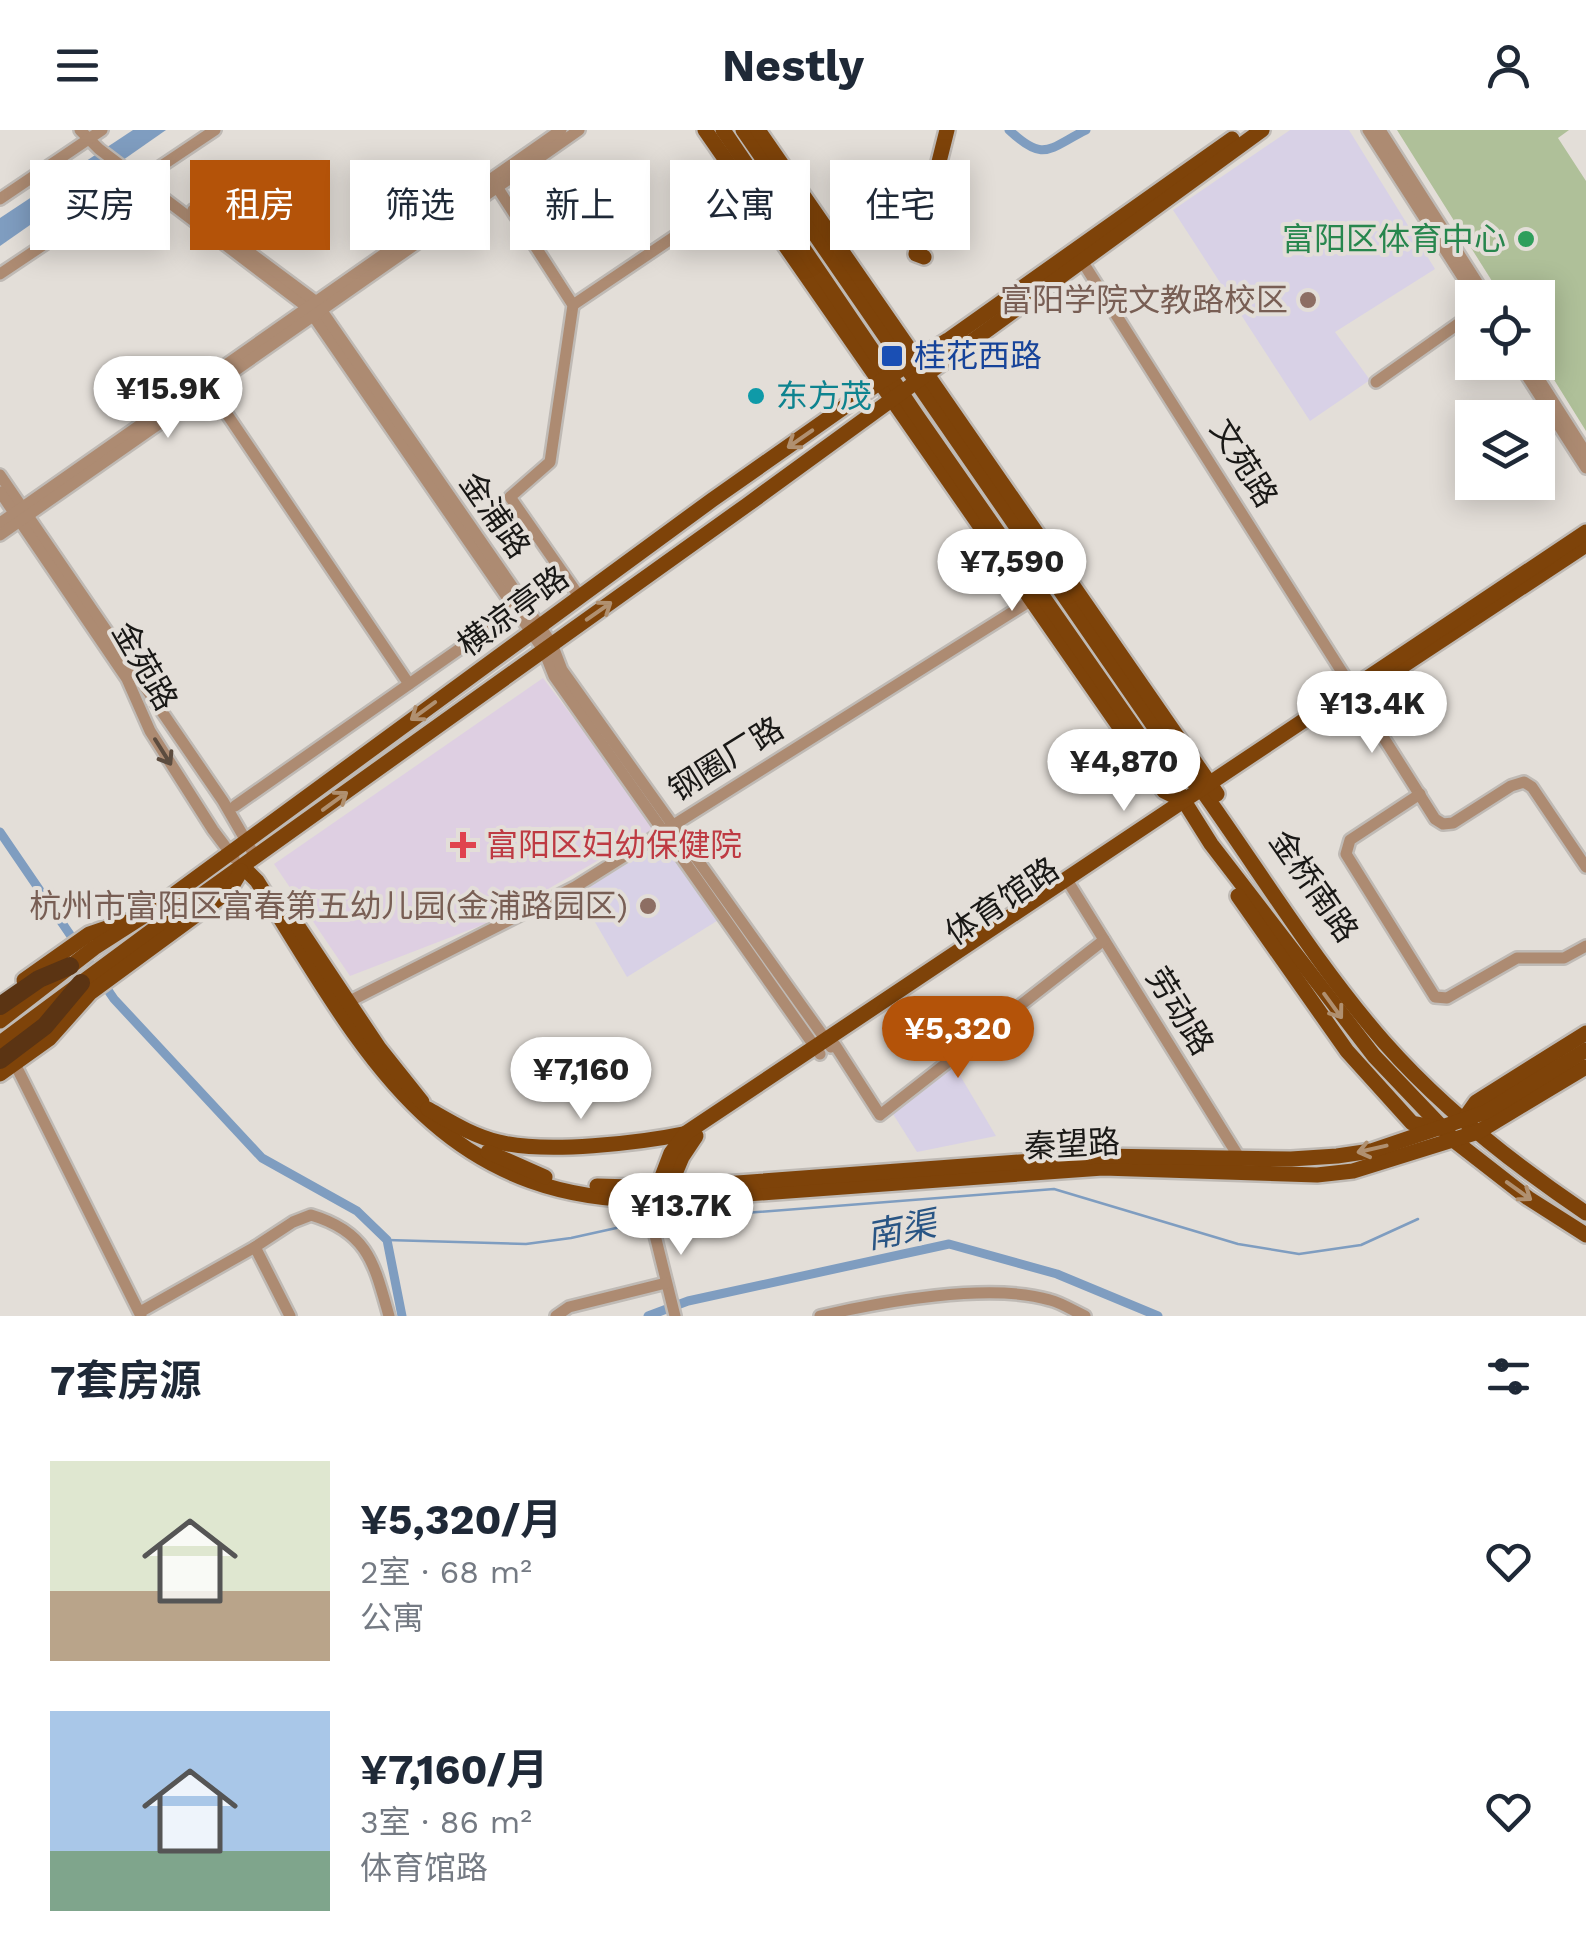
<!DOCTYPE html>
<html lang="zh">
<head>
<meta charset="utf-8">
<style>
	:root { --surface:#fff; --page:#f6f6f7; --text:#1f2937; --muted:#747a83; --accent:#b45309 }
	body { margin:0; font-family:"Work Sans","Noto Sans SC",sans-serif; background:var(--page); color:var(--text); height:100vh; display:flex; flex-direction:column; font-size:38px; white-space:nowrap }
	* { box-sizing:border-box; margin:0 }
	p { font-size:32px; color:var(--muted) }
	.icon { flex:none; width:55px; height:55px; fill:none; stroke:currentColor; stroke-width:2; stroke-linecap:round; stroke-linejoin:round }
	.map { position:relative; height:1186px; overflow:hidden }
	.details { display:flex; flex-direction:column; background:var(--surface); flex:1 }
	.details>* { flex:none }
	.banner { position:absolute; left:30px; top:30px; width:1000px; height:90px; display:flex; gap:20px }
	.tools { position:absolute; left:1455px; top:150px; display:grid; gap:20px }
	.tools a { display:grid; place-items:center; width:100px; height:100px; border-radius:0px; background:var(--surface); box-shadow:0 5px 25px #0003; font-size:50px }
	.price { position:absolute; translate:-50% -85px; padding:0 22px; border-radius:35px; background:#fff; color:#222; font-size:32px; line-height:65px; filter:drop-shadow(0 2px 5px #0008) }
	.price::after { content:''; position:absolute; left:50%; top:60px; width:30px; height:22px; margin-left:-15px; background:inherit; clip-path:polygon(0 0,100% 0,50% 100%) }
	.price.on { background:var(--accent); color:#fff }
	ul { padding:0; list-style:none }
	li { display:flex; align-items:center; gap:30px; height:250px; padding:0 50px }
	li span { display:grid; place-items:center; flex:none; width:280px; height:200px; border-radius:0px; color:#555 }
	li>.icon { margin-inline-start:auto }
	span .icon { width:120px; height:120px; fill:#fffc; stroke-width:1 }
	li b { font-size:42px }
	h2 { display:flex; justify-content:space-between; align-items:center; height:120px; padding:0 50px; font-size:42px }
	.pill { padding:0 35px; border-radius:0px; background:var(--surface); box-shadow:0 5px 25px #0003; font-size:35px; line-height:90px }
	.pill.on { background:var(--accent); color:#fff }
	header { display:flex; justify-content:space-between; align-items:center; height:130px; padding:0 50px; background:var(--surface); font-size:45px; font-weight:700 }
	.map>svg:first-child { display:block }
	.education { fill:#d8d1e6 }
	.medical { fill:#decfe2 }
	.green { fill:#afc099 }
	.water { fill:#7f9dc0 }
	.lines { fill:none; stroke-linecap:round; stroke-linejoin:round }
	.stream { stroke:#7f9dc0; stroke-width:2.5 }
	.canal { stroke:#7f9dc0; stroke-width:9 }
	.minor-casing { stroke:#bfbab5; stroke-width:16 }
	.major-casing { stroke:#bfbab5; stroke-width:20 }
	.highway-casing { stroke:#bfbab5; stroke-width:22 }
	.minor { stroke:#ad8b72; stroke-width:11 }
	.major { stroke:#7e4309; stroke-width:15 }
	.highway { stroke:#5b3413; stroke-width:18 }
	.oneway { stroke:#b09070 }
	.oneway2 { stroke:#5c4c3f }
	.leisure-dot { fill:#2e9e5b; stroke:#e3ded8; stroke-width:4 }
	.education-dot { fill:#8d6e63; stroke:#e3ded8; stroke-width:4 }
	.transit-dot { fill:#1a4fb4; stroke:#e3ded8; stroke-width:4 }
	.culture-dot { fill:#0f9aa8; stroke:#e3ded8; stroke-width:4 }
	.health-dot { fill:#e0444e; stroke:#e3ded8; stroke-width:4 }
	.labels { text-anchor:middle; stroke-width:8; stroke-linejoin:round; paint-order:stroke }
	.leisure-label { font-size:32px; fill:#27864d; stroke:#e3ded8; text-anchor:end }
	.education-label { font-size:32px; fill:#785e54; stroke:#e3ded8; text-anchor:end }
	.transit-label { font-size:32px; fill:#164399; stroke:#e3ded8; text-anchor:start }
	.culture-label { font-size:32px; fill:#0d838f; stroke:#e3ded8; text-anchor:start }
	.street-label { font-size:32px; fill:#191816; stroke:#e3ded8 }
	.health-label { font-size:32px; fill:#be3a42; stroke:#e3ded8; text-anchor:start }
	.water-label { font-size:35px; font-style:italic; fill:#295584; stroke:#e3ded8 }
</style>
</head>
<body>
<header><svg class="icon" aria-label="menu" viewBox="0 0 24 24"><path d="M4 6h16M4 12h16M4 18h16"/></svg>Nestly<svg class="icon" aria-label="person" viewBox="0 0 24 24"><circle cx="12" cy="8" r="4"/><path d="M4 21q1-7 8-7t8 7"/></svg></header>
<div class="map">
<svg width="1586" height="1186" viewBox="0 0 1586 1186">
	<rect width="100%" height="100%" fill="#e3ded8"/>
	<g class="education">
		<polygon points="1290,0 1349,0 1435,139 1335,202 1370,250 1310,291 1173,80"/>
		<polygon points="664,712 720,789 627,847 578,763"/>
		<polygon points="952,932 996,1006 917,1022 893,984"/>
	</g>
	<polygon class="medical" points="543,548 657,697 490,792 350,846 274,734"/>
	<polygon class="green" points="1397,0 1569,0 1558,8 1586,51 1586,301 1538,224 1538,168 1502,167"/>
	<polygon class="water" points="133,0 166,0 0,116 0,88"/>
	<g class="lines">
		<g class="stream">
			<polyline points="656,1090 1054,1059 1238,1114 1299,1124 1361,1115 1418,1089"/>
			<polyline points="387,1110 526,1114 571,1108 648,1091"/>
		</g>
		<g class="canal">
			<path d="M1009,0C1044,33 1048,19 1086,0"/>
			<polyline points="0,702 114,869 262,1028 357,1081 387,1110 402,1186"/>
			<polyline points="648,1186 688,1171 949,1114 1057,1144 1158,1186"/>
		</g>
		<g class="minor-casing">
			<g id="minor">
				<polyline points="80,0 99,19 307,177 544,521 554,546 820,924"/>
				<polyline points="1368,0 1476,168"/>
				<polyline points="1380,0 1487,168"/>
				<polyline points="497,57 573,175 550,332 510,367 579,466"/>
				<polyline points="0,69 102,0"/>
				<polyline points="193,80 315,171 552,514 562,540 831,917"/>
				<polyline points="1082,131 1435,689 1443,694 1453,693 1511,656 1524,652 1532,657 1586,737"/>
				<polyline points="0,144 215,0"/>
				<polyline points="573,175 745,59"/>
				<polyline points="1518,232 1586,338"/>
				<polyline points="1528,232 1586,323"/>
				<polyline points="1376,252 1472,184"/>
				<polyline points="206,253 409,554"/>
				<polyline points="0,345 223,671 256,728"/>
				<polyline points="0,362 127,549 150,601 213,700 234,728"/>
				<polyline points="0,393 561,0"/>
				<polyline points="0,405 579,0"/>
				<polyline points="1420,664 1350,710 1346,724 1435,867 1447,868 1517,828 1564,828 1586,816"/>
				<polyline points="235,676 515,480"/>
				<polyline points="1067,750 1242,1032"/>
				<polyline points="342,875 575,757 1030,471"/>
				<polyline points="835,915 880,985 1104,810"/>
				<polyline points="15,934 141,1186"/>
				<polyline points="649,1081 675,1186"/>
				<path d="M255,1117L293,1092L311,1085C368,1102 374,1133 389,1186"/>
				<polyline points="140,1182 255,1117 290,1186"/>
				<polyline points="556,1186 569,1177 666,1153"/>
				<path d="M820,1186C880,1172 990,1152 1050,1170C1062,1173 1074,1181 1085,1186"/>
			</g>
		</g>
		<g class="major-casing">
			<g id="major">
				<polyline points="705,0 1164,661 1184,671"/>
				<polyline points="723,0 917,286 1174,655 1211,714 1374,926 1456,1012 1528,1068 1586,1105"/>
				<path d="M743,0L1191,650L1201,659C1261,743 1316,834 1384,912C1442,978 1513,1034 1586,1083"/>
				<polyline points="758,0 1217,664"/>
				<polyline points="924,127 916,124 947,0"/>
				<polyline points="1327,586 1586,415"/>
				<path d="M243,737L257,751C363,919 435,1076 664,1070L1103,1038L1317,1045L1353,1041L1478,1002L1586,937"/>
				<polyline points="1238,766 1347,921 1412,993 1438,998"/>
				<polyline points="289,783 379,918 422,972"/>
				<polyline points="24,850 89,804 124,792"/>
				<polyline points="0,891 94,818 147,784 712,370 880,252 948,210 1232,9"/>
				<polyline points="0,913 154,799 747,375 1262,0"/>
				<polyline points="0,944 49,909 90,863 229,761 241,741"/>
				<path d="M428,979C451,992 473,1006 499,1012C546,1024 640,1013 688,1003"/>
				<polyline points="1464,989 1476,972 1586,903"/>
				<polyline points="488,1022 545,1047"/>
				<polyline points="597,1056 669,1058 1100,1026 1291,1029 1337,1026 1371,1021 1486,982 1586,920"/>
				<polyline points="666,1065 682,1027 696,1006"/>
				<polyline points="649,1081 671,1023 686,1003 1586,402"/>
			</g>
		</g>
		<g class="highway-casing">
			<g id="highway">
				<polyline points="0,876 39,849 70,836"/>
				<polyline points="0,930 45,896 81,853"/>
			</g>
		</g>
		<use href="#minor" class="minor"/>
		<use href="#major" class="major"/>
		<use href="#highway" class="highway"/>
	</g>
	<defs><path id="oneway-shaft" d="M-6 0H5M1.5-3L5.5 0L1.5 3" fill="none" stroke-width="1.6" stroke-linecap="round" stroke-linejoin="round" transform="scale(2.5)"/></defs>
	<g class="oneway">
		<use href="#oneway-shaft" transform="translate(800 309) rotate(145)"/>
		<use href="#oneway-shaft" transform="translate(599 481) rotate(-35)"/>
		<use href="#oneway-shaft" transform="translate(423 581) rotate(144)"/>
		<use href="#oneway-shaft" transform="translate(335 671) rotate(-36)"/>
		<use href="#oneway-shaft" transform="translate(1333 876) rotate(54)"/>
		<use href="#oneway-shaft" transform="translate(1372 1019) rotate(167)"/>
		<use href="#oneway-shaft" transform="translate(1519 1061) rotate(36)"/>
	</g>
	<use class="oneway2" href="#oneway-shaft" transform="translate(163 622) rotate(58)"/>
	<circle class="leisure-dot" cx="1526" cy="109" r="10"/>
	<g class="education-dot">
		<circle cx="1308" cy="170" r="10"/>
		<circle cx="648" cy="776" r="10"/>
	</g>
	<rect class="transit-dot" x="880" y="214" width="24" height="24" rx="5"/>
	<circle class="culture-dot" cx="756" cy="266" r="10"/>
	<path class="health-dot" d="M458 700h10v10h10v10h-10v10h-10v-10h-10v-10h10z"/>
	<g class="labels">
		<g class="leisure-label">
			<text x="1506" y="120">富阳区体育中心</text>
		</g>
		<g class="education-label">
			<text x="1288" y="181">富阳学院文教路校区</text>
			<text x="628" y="787">杭州市富阳区富春第五幼儿园(金浦路园区)</text>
		</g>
		<g class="transit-label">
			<text x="914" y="237">桂花西路</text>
		</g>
		<g class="culture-label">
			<text x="776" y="277">东方茂</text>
		</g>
		<g class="street-label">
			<text transform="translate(1244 333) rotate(58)" y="11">文苑路</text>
			<text transform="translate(495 385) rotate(55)" y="11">金浦路</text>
			<text transform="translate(513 481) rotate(-36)" y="11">横凉亭路</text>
			<text transform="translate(145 536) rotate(60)" y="11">金苑路</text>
			<text transform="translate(726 629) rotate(-32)" y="11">钢圈厂路</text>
			<text transform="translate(1314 756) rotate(55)" y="11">金桥南路</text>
			<text transform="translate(1002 771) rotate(-34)" y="11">体育馆路</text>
			<text transform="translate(1180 881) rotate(58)" y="11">劳动路</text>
			<text transform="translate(1072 1014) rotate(-3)" y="11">秦望路</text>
		</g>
		<g class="health-label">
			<text x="486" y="726">富阳区妇幼保健院</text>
		</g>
		<g class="water-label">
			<text transform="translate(901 1100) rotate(-11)" y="12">南渠</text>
		</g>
	</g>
</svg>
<div class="tools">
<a><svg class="icon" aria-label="locate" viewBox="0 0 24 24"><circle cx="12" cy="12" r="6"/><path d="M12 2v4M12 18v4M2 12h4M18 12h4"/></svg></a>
<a><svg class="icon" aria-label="layers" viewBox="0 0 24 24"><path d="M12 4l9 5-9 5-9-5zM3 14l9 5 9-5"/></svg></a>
</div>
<b class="price" style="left:168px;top:311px">¥15.9K</b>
<b class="price" style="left:1012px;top:484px">¥7,590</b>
<b class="price" style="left:1372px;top:626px">¥13.4K</b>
<b class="price" style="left:1124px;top:684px">¥4,870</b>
<b class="price on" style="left:958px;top:951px">¥5,320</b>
<b class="price" style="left:581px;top:992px">¥7,160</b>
<b class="price" style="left:681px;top:1128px">¥13.7K</b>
<div class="banner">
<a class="pill">买房</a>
<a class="pill on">租房</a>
<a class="pill">筛选</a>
<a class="pill">新上</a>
<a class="pill">公寓</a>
<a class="pill">住宅</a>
</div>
</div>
<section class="details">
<h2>7套房源<svg class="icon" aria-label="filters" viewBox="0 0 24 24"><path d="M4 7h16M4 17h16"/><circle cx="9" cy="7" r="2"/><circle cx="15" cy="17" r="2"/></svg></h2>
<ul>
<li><span style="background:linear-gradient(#dfe7d0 65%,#b9a48a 0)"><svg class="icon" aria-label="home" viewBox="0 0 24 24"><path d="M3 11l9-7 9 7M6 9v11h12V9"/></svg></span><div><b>¥5,320/月</b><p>2室 · 68 m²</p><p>公寓</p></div><svg class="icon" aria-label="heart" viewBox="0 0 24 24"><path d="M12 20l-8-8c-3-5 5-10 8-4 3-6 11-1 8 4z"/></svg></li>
<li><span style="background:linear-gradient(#a9c7e8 70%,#7fa58c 0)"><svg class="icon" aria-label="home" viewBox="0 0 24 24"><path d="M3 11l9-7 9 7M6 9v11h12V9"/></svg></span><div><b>¥7,160/月</b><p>3室 · 86 m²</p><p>体育馆路</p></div><svg class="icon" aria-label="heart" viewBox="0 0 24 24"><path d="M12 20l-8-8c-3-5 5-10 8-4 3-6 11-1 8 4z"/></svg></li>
</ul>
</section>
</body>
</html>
